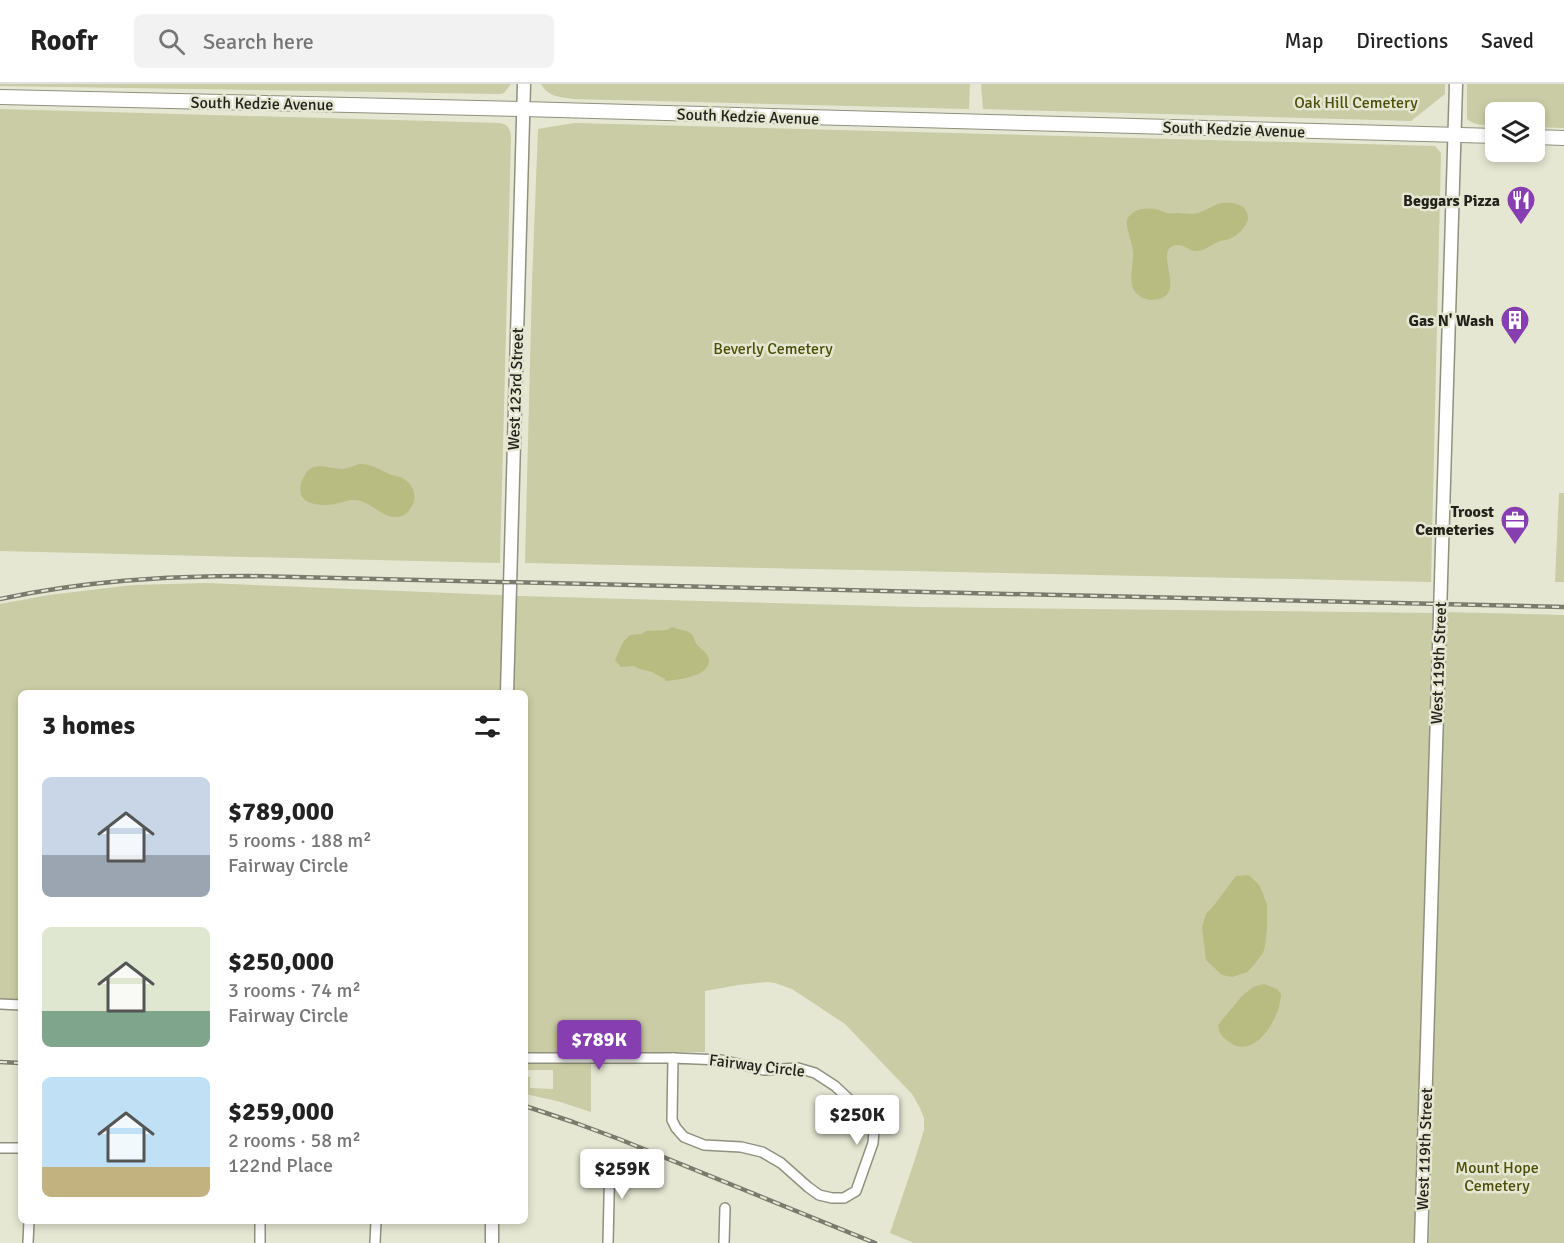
<!DOCTYPE html>
<html lang="en">
<head>
<meta charset="utf-8">
<style>
	:root { --surface:#fff; --page:#f2f2f2; --text:#222; --muted:#767676; --line:#e0e0e0; --accent:#873eb0 }
	body { margin:0; font-family:Signika,sans-serif; background:var(--page); color:var(--text); height:100vh; display:flex; flex-direction:column; font-size:22px; white-space:nowrap }
	* { box-sizing:border-box; margin:0 }
	p { font-size:20px; color:var(--muted) }
	.icon { flex:none; width:33px; height:33px; fill:none; stroke:currentColor; stroke-width:2; stroke-linecap:round; stroke-linejoin:round }
	.map { position:relative; flex:1; overflow:hidden }
	.sheet { position:absolute; left:18px; top:606px; width:510px; height:534px; display:flex; flex-direction:column; background:var(--surface); border-radius:9px; box-shadow:0 3px 9px #0003 }
	.sheet>* { flex:none }
	.tools { position:absolute; left:1485px; top:18px; display:grid; gap:12px }
	.tools a { display:grid; place-items:center; width:60px; height:60px; border-radius:9px; background:var(--surface); box-shadow:0 3px 9px #0003; font-size:30px }
	.price { position:absolute; translate:-50% -51px; padding:0 14px; border-radius:6px; background:#fff; color:#222; font-size:20px; line-height:39px; filter:drop-shadow(0 2px 3px #0008) }
	.price::after { content:''; position:absolute; left:50%; top:36px; width:18px; height:14px; margin-left:-9px; background:inherit; clip-path:polygon(0 0,100% 0,50% 100%) }
	.price.current { background:var(--accent); color:#fff }
	ul { padding:0; list-style:none }
	li { display:flex; align-items:center; gap:18px; height:150px; padding:0 24px }
	li span { display:grid; place-items:center; flex:none; width:168px; height:120px; border-radius:9px; color:#555 }
	li>.icon { margin-inline-start:auto }
	span .icon { width:72px; height:72px; fill:#fffc; stroke-width:1 }
	li b { font-size:26px }
	h2 { display:flex; justify-content:space-between; align-items:center; height:72px; padding:0 24px; font-size:26px }
	header { display:flex; align-items:center; gap:36px; box-sizing:border-box; height:84px; padding:0 30px; background:var(--surface); border-bottom:2px solid var(--line) }
	header strong { font-size:28px }
	nav { display:flex; gap:33px; margin-inline-start:auto; font-size:21px }
	.search { width:420px; height:54px; background:var(--page); display:flex; align-items:center; gap:15px; box-sizing:border-box; padding:0 21px; border-radius:9px; color:var(--muted); font-size:22px }
	.map>svg:first-child { display:block }
	.green { fill:#c9cca4 }
	.water { fill:#b9bc81 }
	.lines { fill:none; stroke-linecap:round; stroke-linejoin:round }
	.minor-casing { stroke:#8f907d; stroke-width:12 }
	.tertiary-casing { stroke:#8f907d; stroke-width:15 }
	.secondary-casing { stroke:#8f907d; stroke-width:16 }
	.minor { stroke:#fff; stroke-width:9 }
	.tertiary { stroke:#fff; stroke-width:12 }
	.secondary { stroke:#fff; stroke-width:14 }
	.rail-casing { stroke:#7a7b6d; stroke-width:4.5 }
	.rail { stroke:#e5e7d2; stroke-width:2; stroke-dasharray:7; stroke-linecap:butt }
	.labels { text-anchor:middle; stroke-width:5; stroke-linejoin:round; paint-order:stroke }
	.park-label { font-size:16px; fill:#4d4e06; stroke:#e5e7d2 }
	.street-label { font-size:16px; fill:#22221b; stroke:#e5e7d2 }
	.poi-label { font-size:16px; font-weight:bold; fill:#22221b; stroke:#e5e7d2; text-anchor:end }
</style>
</head>
<body>
<header>
<strong>Roofr</strong>
<div class="search"><svg class="icon" aria-label="search" viewBox="0 0 24 24"><circle cx="10" cy="10" r="6"/><path d="M15 15l6 6"/></svg>Search here</div>
<nav><a>Map</a><a>Directions</a><a>Saved</a></nav>
</header>
<div class="map">
<svg width="1564" height="1159" viewBox="0 0 1564 1159">
	<rect width="100%" height="100%" fill="#e5e7d2"/>
	<g class="green">
		<polygon points="0,0 511,0 504,9 500,10 0,2"/>
		<path d="M541,0H970L969,25L574,15C560,13 548,13 541,0Z"/>
		<polygon points="981,0 1445,0 1445,10 1411,37 983,25"/>
		<path d="M1467,0H1564V44L1535,43L1534,28H1496L1495,41C1485,41 1475,42 1467,35Z"/>
		<path d="M0,25L500,39C508,40 511,46 511,54L500,479L0,467Z"/>
		<polygon points="574,39 1435,62 1441,69 1431,498 525,479 532,199 538,45"/>
		<polygon points="1559,409 1564,409 1564,498 1555,498"/>
		<polygon points="206,499 521,512 917,523 1434,529 1415,1159 914,1159 890,1149 914,1078 924,1046 924,1034 920,1024 912,1010 845,940 792,905 775,899 767,898 738,901 705,907 705,968 591,968 591,1028 557,1017 525,1010 525,992 530,993 530,1004 553,1005 553,986 525,986 525,979 557,979 557,969 525,968 525,609 21,609 21,916 0,915 0,520 49,511 133,501"/>
		<polygon points="1445,528 1564,531 1564,1159 1429,1159"/>
	</g>
	<g class="water">
		<path d="M1221,119C1234,118 1249,120 1248,136C1246,142 1239,150 1233,153C1229,156 1224,156 1220,157C1212,160 1204,168 1195,167C1188,166 1184,160 1177,161C1149,164 1193,215 1151,216C1145,216 1135,211 1133,204C1129,196 1134,177 1133,168C1133,159 1125,143 1127,136C1128,132 1133,128 1136,127C1142,124 1153,124 1159,126C1162,127 1165,129 1168,129C1171,130 1174,129 1177,129C1182,129 1186,130 1191,130C1201,130 1211,122 1221,119Z"/>
		<path d="M359,380C370,379 379,385 389,390C393,392 398,392 402,394C412,398 417,411 413,420C410,425 409,428 404,431C384,440 372,415 353,416C348,416 344,418 339,419C329,422 307,423 301,411C300,406 300,401 302,397C310,375 325,384 341,385C347,385 353,382 359,380Z"/>
		<path d="M672,543C678,546 685,545 690,549C695,552 694,557 697,561C701,565 709,570 709,576C710,593 676,596 665,597V595C660,593 656,590 652,588C645,586 640,586 634,582L621,583L615,576L623,558L630,551L642,550L646,547L667,546Z"/>
		<polygon points="1247,791 1250,792 1260,802 1267,821 1267,845 1265,862 1263,869 1254,881 1247,888 1232,893 1222,891 1206,876 1202,843 1206,830 1215,820 1236,792"/>
		<path d="M1264,900L1277,905L1281,910C1281,933 1254,979 1228,957C1222,953 1219,949 1218,941L1242,912L1253,903Z"/>
	</g>
	<g class="lines">
		<g class="minor-casing">
			<g id="minor">
				<polyline points="0,920 21,921"/>
				<polyline points="525,974 673,974"/>
				<polygon points="673,974 721,976 764,986 798,984 815,989 835,1002 868,1033 874,1046 873,1059 856,1107 844,1114 832,1114 819,1111 808,1103 781,1079 762,1068 741,1063 704,1061 684,1053 676,1044 672,1036"/>
				<polyline points="0,1064 21,1064"/>
				<polyline points="28,1159 29,1137"/>
				<polyline points="260,1159 260,1137"/>
				<polyline points="375,1159 376,1137"/>
				<polyline points="608,1159 610,1072"/>
				<polyline points="724,1159 725,1124"/>
			</g>
		</g>
		<g class="tertiary-casing">
			<g id="tertiary">
				<polyline points="507,609 524,0"/>
				<polyline points="492,1159 492,1137"/>
				<polyline points="1421,1159 1456,0"/>
			</g>
		</g>
		<g class="secondary-casing">
			<g id="secondary">
				<polyline points="0,13 523,25 1496,52"/>
				<polyline points="1534,53 1564,54"/>
			</g>
		</g>
		<use href="#minor" class="minor"/>
		<use href="#tertiary" class="tertiary"/>
		<use href="#secondary" class="secondary"/>
		<g class="rail-casing">
			<g id="rail">
				<path d="M0,515C85,497 163,492 249,492L1564,523"/>
				<polyline points="0,978 21,979"/>
				<polyline points="525,1022 573,1038 619,1055 875,1159"/>
			</g>
		</g>
		<use href="#rail" class="rail"/>
	</g>
	<defs>
		<g id="restaurant-pin" transform="scale(1.5)"><path d="M0 17L-7.5 6A9.5 9.5 0 1 1 7.5 6Z" fill="#873eb0" stroke="#e5e7d2"/><path d="M-5-6h1v4h1v-4h1v4h1v-4h1v5L-1.5 .5V6h-2V.5L-5-1ZM5-6V6H3V1.5H1.5Q1.5-4 5-6Z" fill="#fff"/></g>
		<g id="building-pin" transform="scale(1.5)"><path d="M0 17L-7.5 6A9.5 9.5 0 1 1 7.5 6Z" fill="#873eb0" stroke="#e5e7d2"/><path d="M-4-6H4V6H1V3H-1V6H-4ZM-2.5-4.3h1.7v1.8h-1.7ZM.8-4.3h1.7v1.8H.8ZM-2.5-1h1.7V.8h-1.7ZM.8-1h1.7V.8H.8Z" fill="#fff"/></g>
		<g id="office-pin" transform="scale(1.5)"><path d="M0 17L-7.5 6A9.5 9.5 0 1 1 7.5 6Z" fill="#873eb0" stroke="#e5e7d2"/><path d="M-6-3h4V-5.5h4V-3h4V5H-6ZM-1-4.5V-3h2v-1.5ZM-6 0V1H6V0Z" fill="#fff"/></g>
	</defs>
	<g fill-rule="evenodd">
		<use href="#restaurant-pin" x="1521" y="116"/>
		<use href="#building-pin" x="1515" y="236"/>
		<use href="#office-pin" x="1515" y="436"/>
	</g>
	<g class="labels">
		<g class="park-label">
			<text x="1356" y="24">Oak Hill Cemetery</text>
			<text x="773" y="270">Beverly Cemetery</text>
			<text x="1497" y="1089">Mount Hope<tspan x="1497" dy="18">Cemetery</tspan></text>
		</g>
		<g class="street-label">
			<text transform="translate(262 19) rotate(1)" y="6">South Kedzie Avenue</text>
			<text transform="translate(748 32) rotate(2)" y="6">South Kedzie Avenue</text>
			<text transform="translate(1234 45) rotate(2)" y="6">South Kedzie Avenue</text>
			<text transform="translate(515 305) rotate(-88)" y="6">West 123rd Street</text>
			<text transform="translate(1438 579) rotate(-88)" y="6">West 119th Street</text>
			<text transform="translate(757 981) rotate(7)" y="6">Fairway Circle</text>
			<text transform="translate(1424 1065) rotate(-88)" y="6">West 119th Street</text>
		</g>
		<g class="poi-label">
			<text x="1500" y="122">Beggars Pizza</text>
			<text x="1494" y="242">Gas N' Wash</text>
			<text x="1494" y="433">Troost<tspan x="1494" dy="18">Cemeteries</tspan></text>
		</g>
	</g>
</svg>
<div class="tools">
<a><svg class="icon" aria-label="layers" viewBox="0 0 24 24"><path d="M12 4l9 5-9 5-9-5zM3 14l9 5 9-5"/></svg></a>
</div>
<b class="price current" style="left:599px;top:987px">$789K</b>
<b class="price" style="left:857px;top:1062px">$250K</b>
<b class="price" style="left:622px;top:1116px">$259K</b>
<section class="sheet">
<h2>3 homes<svg class="icon" aria-label="filters" viewBox="0 0 24 24"><path d="M4 7h16M4 17h16"/><circle cx="9" cy="7" r="2"/><circle cx="15" cy="17" r="2"/></svg></h2>
<ul>
<li><span style="background:linear-gradient(#c9d6e8 65%,#9aa5b1 0)"><svg class="icon" aria-label="home" viewBox="0 0 24 24"><path d="M3 11l9-7 9 7M6 9v11h12V9"/></svg></span><div><b>$789,000</b><p>5 rooms · 188 m²</p><p>Fairway Circle</p></div></li>
<li><span style="background:linear-gradient(#dfe7d0 70%,#7fa58c 0)"><svg class="icon" aria-label="home" viewBox="0 0 24 24"><path d="M3 11l9-7 9 7M6 9v11h12V9"/></svg></span><div><b>$250,000</b><p>3 rooms · 74 m²</p><p>Fairway Circle</p></div></li>
<li><span style="background:linear-gradient(#bfe0f5 75%,#c2b280 0)"><svg class="icon" aria-label="home" viewBox="0 0 24 24"><path d="M3 11l9-7 9 7M6 9v11h12V9"/></svg></span><div><b>$259,000</b><p>2 rooms · 58 m²</p><p>122nd Place</p></div></li>
</ul>
</section>
</div>
</body>
</html>
